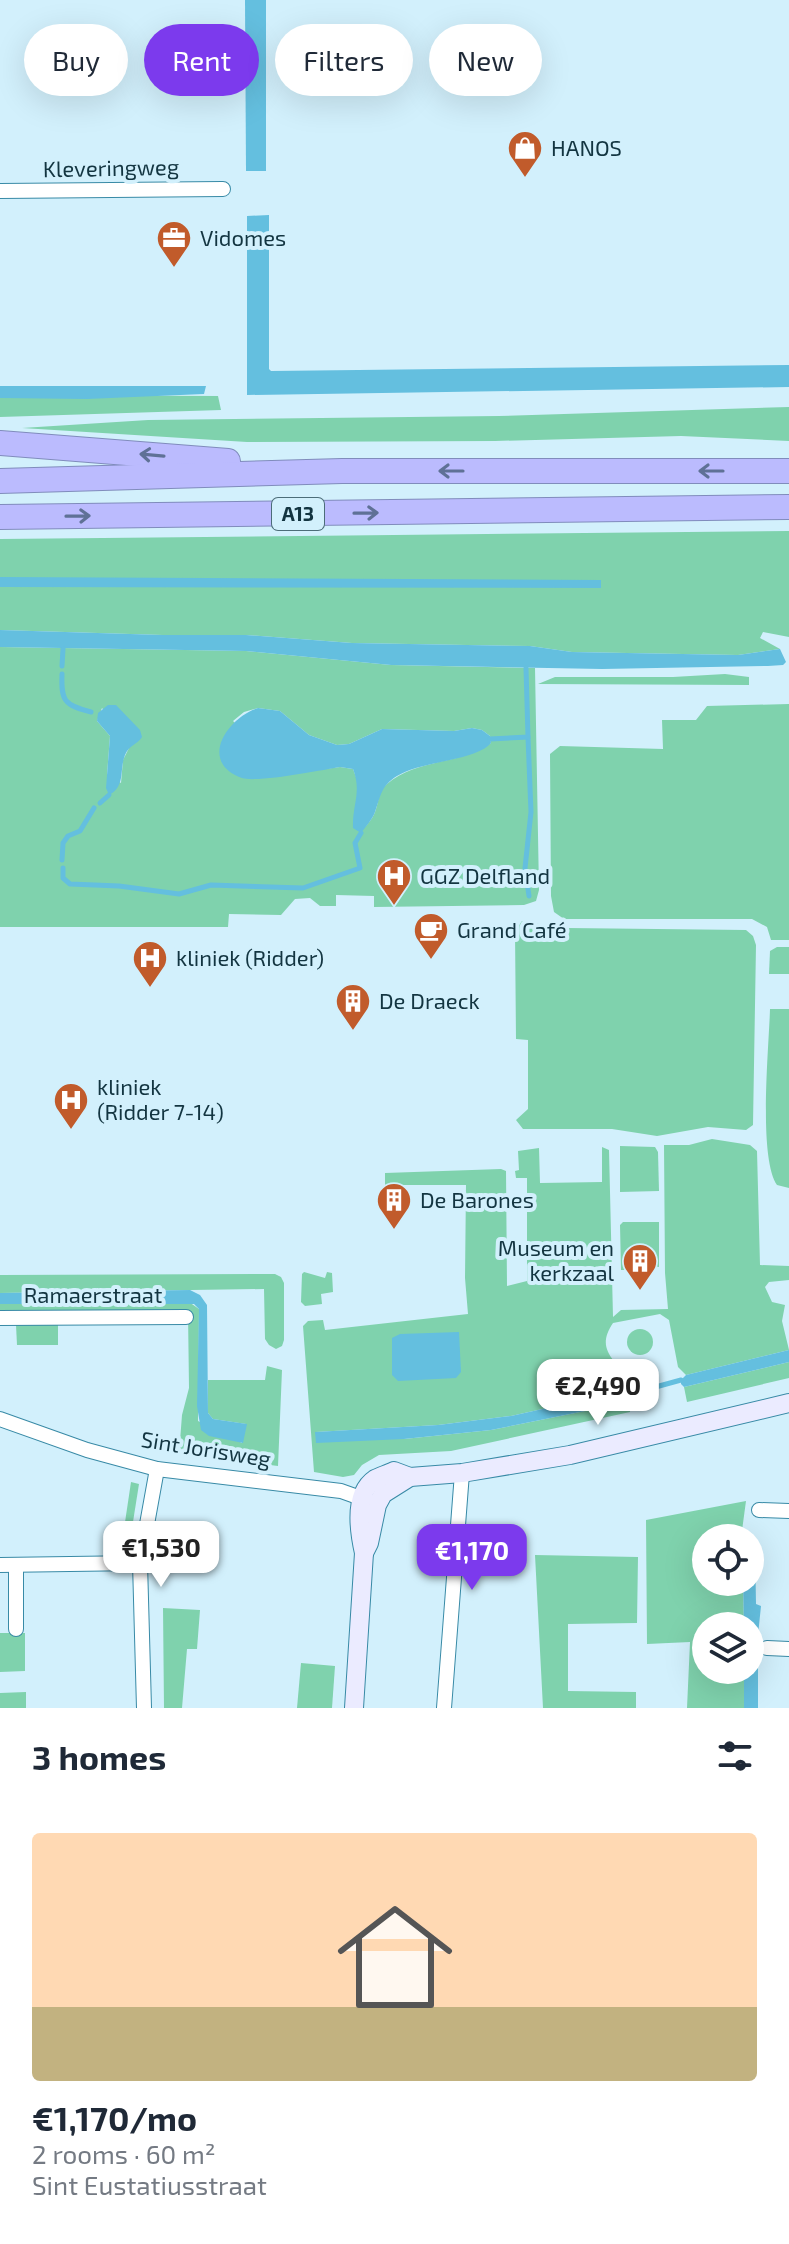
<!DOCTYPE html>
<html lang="en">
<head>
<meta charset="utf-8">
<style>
	:root { --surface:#fff; --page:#f6f6f7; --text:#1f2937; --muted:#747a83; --accent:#7c3aed }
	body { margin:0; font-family:"Exo 2",sans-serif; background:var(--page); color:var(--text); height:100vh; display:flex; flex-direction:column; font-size:30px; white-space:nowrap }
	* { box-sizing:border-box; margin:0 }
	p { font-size:26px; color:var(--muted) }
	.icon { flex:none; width:44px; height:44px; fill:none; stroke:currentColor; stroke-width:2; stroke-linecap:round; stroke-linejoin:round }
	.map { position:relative; height:1708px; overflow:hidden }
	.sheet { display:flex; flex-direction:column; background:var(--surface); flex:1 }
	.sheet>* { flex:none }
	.hud { position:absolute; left:24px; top:24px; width:742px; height:72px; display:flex; gap:16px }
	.tools { position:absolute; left:692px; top:1524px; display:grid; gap:16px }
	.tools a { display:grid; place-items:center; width:72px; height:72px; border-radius:50%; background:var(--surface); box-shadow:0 8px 32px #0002; font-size:40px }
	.price { position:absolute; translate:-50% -68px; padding:0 18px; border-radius:16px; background:#fff; color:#222; font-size:26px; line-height:52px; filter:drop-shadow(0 2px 4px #0008) }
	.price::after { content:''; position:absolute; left:50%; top:48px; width:24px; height:18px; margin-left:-12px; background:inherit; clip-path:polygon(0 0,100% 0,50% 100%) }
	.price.active { background:var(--accent); color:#fff }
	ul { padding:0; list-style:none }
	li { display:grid; align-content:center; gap:16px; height:424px; padding:0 32px }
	li span { display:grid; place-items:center; height:248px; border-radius:8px; color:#555 }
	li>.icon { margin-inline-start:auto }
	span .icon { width:144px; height:144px; fill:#fffc; stroke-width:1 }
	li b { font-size:34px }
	h2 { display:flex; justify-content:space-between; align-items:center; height:96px; padding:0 32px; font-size:34px }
	.chip { padding:0 28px; border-radius:36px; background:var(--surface); box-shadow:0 8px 32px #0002; font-size:28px; line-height:72px }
	.chip.active { background:var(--accent); color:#fff }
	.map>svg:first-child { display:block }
	.green { fill:#7fd2ad; fill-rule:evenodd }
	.water { fill:#64bfdf }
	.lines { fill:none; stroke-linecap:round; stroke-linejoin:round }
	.stream { stroke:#64bfdf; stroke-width:5 }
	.street-casing { stroke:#388aa6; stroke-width:16 }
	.secondary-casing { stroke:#388aa6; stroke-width:20 }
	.highway-casing { stroke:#808cbc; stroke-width:26 }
	.street { stroke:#fff; stroke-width:14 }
	.secondary { stroke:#ebebff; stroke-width:18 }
	.highway { stroke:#bbbbfe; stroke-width:24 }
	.oneway { stroke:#5f7196 }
	.labels { text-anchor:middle; stroke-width:8; stroke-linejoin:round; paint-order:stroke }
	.shield { fill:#d2f0fc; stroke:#4c6d79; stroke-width:2 }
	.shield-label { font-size:20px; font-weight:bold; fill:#133541 }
	.poi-label { font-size:22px; fill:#133541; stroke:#d2f0fc; text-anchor:start }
	.street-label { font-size:22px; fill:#133541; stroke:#d2f0fc }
</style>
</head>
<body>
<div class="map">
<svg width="789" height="1708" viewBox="0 0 789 1708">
	<rect width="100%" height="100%" fill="#d2f0fc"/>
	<g class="green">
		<polygon points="0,395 218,396 221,410 0,417"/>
		<polygon points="789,407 789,441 681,436 495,441 247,442 22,428 148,420 499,416"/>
		<polygon points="789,531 789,637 763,632 760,638 780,649 738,655 572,652 530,646 352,643 246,635 163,635 0,630 0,539"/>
		<path d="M0,647L246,651L391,665L535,668L539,890L536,901L524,905L374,907V896L336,895V906H320L310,898L295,899L281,915L229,914L228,927H0ZM102,708L130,746L123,760L121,783L107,775L110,736L97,721ZM258,708L280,711L309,735L337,745L349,744L382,729L454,731L472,728L482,730L490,736L491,743C461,765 417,758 387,784C378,791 379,802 375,812C372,820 366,826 360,832L359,785L353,769L340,767L286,774L233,721L244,712Z"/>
		<polygon points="725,674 749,677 749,685 538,684 555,677 673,677"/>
		<polygon points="789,704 789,940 771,940 767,927 752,919 564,919 554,912 551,896 550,754 560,746 663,749 662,720 696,720 707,706"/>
		<polygon points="522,921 567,928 746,930 753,936 756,945 753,1125 746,1130 708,1127 657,1136 612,1129 523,1129 516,1120 528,1109 528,1040 516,1039 515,931"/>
		<polygon points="777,947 789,947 789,974 769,974 770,951"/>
		<path d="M770,1009H789V1188L777,1185C758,1157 769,1047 770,1009Z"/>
		<path d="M712,1139L750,1145L757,1151L760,1265L789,1266V1280L769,1282L765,1287L772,1302L785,1305L782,1321L789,1350L686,1375L678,1367L669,1320L660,1314L613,1323C595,1350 615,1358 627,1380C633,1390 631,1401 630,1412L451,1451L379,1455L362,1465L354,1475L343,1477L314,1472L303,1326L308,1321L323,1320L325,1330L468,1314L465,1278L466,1185H385V1173L501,1169L506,1171L507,1286L527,1281V1178H516L515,1171L519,1170L518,1151L539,1148L540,1183L602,1182V1147L609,1150L613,1317L621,1310L668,1309L665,1273L664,1145H689ZM596,1397L600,1408L491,1430L404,1439L316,1432L438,1425L511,1416Z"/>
		<polygon points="620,1146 655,1147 658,1152 659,1191 620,1192"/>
		<polygon points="623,1222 659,1222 659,1267 651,1266 651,1262 645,1257 644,1251 636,1250 635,1256 629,1262 629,1270 621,1270 620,1225"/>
		<polygon points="304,1272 325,1278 327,1272 332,1273 333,1292 321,1294 322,1304 305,1306 301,1302 302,1274"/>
		<polygon points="275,1274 281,1277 284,1283 284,1340 282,1346 276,1349 269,1345 265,1339 264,1289 0,1293 0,1275"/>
		<polygon points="189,1302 199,1309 198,1421 242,1443 246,1424 213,1419 208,1413 208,1380 265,1380 267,1366 282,1370 278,1466 179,1454 182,1415 189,1388 188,1312 0,1313 0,1304"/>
		<polygon points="58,1324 58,1345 17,1345 16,1325"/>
		<circle cx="640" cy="1342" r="13"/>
		<polygon points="789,1362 789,1378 687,1402 684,1387"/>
		<polygon points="131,1482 139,1484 129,1547 121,1549"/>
		<polygon points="746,1501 741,1538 706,1538 706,1582 743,1582 744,1626 706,1626 706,1670 744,1670 744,1708 687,1708 690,1642 647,1644 646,1520"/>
		<polygon points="535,1555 638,1557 637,1623 568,1624 568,1691 636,1692 636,1708 543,1708"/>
		<polygon points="163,1608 200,1610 197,1649 187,1649 182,1708 164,1708"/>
		<polygon points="0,1633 25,1633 25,1671 0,1672"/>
		<polygon points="301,1663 335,1666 332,1708 297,1708"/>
		<polygon points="26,1692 26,1708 0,1708 0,1693"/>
	</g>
	<g class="water">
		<polygon points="245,0 266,0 266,171 246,171"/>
		<polygon points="269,215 269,369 271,371 789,365 789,387 247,395 247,216"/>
		<polygon points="0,386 206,386 204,394 87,399 0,398"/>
		<polygon points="0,577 601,580 601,588 0,587"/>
		<polygon points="0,630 163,635 246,635 352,643 530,646 572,652 738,655 780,649 786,662 783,665 768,666 602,669 391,665 246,651 0,647"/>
		<path d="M108,705H116L140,730L142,737C137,745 129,745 125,755C119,770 126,786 109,795L106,788L110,736L97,721L98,713Z"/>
		<path d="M258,708L280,711L309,735L337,745L349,744L382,729L454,731L472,728L482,730L490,736L491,743C476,761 421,761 397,776C381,786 381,795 375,812C372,820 366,826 361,833L353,828C352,805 362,792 353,769L340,767C322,770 257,783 242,778C197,762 228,717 258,708Z"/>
		<polygon points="190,1290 200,1295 207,1305 208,1413 213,1419 247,1424 243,1443 209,1436 201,1430 197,1406 199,1309 194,1304 0,1304 0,1293"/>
		<polygon points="459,1332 461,1372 456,1378 398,1381 392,1375 392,1338 400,1334"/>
		<polygon points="789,1350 789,1362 684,1387 681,1384 681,1380 686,1375"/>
		<polygon points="596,1397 601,1398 600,1408 491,1430 404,1439 316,1443 315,1432 438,1425 511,1416"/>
		<polygon points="750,1547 755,1547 756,1604 761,1606 758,1635 758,1708 744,1708 744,1670 750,1670 750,1626 744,1626 743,1582 750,1582"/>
	</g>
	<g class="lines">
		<g class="stream">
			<polyline points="62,666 63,649"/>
			<path d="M62,674C61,701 64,705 91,712"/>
			<polyline points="528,737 531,812 525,868 529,896"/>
			<polyline points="490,739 528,737 526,668"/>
			<polyline points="100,803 109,795"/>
			<polyline points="62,860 63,843 68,836 80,831 94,808"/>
			<polyline points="63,868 63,878 70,884 119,886 179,894 211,885 303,888 360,868 355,843 361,833"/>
			<polyline points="601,1402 681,1380"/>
		</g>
		<g class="street-casing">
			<g id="street">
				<polyline points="0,191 223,189"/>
				<polyline points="0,1318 186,1317"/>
				<polyline points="0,1419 87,1450 157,1469 341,1491 369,1501"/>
				<polyline points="759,1510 789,1511"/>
				<polyline points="0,1565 140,1563"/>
				<polyline points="16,1565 16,1629"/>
				<polyline points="767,1648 789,1649"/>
				<polyline points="144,1708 140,1563 157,1469"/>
				<polyline points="444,1708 462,1473"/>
			</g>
		</g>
		<g class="secondary-casing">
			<g id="secondary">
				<polyline points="364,1553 369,1543 377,1505 383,1494 410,1477 462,1473 570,1455 789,1403"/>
				<path d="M354,1708L364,1553C359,1531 353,1494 375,1479C381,1476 388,1474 394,1471L410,1477"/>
			</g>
		</g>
		<g class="highway-casing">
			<g id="highway">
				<polyline points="0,443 228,461"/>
				<polyline points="0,481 342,471 789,471"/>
				<polyline points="0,517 789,507"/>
			</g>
		</g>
		<use href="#street" class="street"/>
		<use href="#secondary" class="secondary"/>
		<use href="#highway" class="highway"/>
	</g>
	<defs><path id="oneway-shaft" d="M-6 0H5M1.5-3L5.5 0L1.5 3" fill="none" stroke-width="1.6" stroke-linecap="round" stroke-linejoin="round" transform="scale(2)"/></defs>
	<g class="oneway">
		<use href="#oneway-shaft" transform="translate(152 455) rotate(-175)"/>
		<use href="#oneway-shaft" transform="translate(451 471) rotate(180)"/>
		<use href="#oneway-shaft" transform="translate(711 471) rotate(180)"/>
		<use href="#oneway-shaft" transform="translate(366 513) rotate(-1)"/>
		<use href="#oneway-shaft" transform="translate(78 516) rotate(-1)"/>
	</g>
	<defs>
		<g id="shop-pin" transform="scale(1.8)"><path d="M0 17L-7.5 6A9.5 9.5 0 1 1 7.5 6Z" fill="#c15b2b" stroke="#d2f0fc"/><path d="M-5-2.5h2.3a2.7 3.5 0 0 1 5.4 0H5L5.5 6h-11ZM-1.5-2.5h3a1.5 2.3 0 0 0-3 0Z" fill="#fff"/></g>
		<g id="office-pin" transform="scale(1.8)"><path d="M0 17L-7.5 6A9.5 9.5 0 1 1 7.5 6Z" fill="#c15b2b" stroke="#d2f0fc"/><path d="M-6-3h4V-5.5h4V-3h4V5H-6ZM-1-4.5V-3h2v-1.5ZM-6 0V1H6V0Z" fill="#fff"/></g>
		<g id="hospital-pin" transform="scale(1.8)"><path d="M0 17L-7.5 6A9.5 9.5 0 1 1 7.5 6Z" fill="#c15b2b" stroke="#d2f0fc"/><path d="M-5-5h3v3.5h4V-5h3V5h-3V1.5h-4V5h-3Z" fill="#fff"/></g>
		<g id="cafe-pin" transform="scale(1.8)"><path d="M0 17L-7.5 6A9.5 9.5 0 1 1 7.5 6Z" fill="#c15b2b" stroke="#d2f0fc"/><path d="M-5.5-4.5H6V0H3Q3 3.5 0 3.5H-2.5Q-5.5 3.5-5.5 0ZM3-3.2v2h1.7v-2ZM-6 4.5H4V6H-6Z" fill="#fff"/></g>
		<g id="building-pin" transform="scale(1.8)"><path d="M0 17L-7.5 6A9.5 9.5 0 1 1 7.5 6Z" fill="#c15b2b" stroke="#d2f0fc"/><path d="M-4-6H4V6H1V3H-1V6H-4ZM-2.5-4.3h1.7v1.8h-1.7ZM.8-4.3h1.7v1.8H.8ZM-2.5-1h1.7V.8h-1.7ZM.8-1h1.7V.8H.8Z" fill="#fff"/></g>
	</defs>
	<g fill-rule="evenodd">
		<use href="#shop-pin" x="525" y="148"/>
		<use href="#office-pin" x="174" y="238"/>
		<use href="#hospital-pin" x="394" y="876"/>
		<use href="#cafe-pin" x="431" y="930"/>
		<use href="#hospital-pin" x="150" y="958"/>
		<use href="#building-pin" x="353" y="1001"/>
		<use href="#hospital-pin" x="71" y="1100"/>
		<use href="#building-pin" x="394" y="1200"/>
		<use href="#building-pin" x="640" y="1261"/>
	</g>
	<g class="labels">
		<rect class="shield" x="272" y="498" width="52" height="32" rx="6"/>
		<g class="shield-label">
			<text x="298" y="521">A13</text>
		</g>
		<g class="poi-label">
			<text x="551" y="156">HANOS</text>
			<text x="200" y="246">Vidomes</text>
			<text x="420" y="884">GGZ Delfland</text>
			<text x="457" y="938">Grand Café</text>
			<text x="176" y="966">kliniek (Ridder)</text>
			<text x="379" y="1009">De Draeck</text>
			<text x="97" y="1095">kliniek<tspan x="97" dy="25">(Ridder 7-14)</tspan></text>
			<text x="420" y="1208">De Barones</text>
			<text x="614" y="1256" text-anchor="end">Museum en<tspan x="614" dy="25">kerkzaal</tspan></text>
		</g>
		<g class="street-label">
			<text transform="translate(111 168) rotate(-1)" y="8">Kleveringweg</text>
			<text x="93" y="1303">Ramaerstraat</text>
			<text transform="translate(206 1449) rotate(9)" y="8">Sint Jorisweg</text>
		</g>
	</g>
</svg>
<div class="tools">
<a><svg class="icon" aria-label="locate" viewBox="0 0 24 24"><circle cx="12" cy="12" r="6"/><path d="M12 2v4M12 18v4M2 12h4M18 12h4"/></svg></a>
<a><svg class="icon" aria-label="layers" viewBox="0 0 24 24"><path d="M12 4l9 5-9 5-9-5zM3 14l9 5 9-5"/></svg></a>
</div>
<b class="price" style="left:598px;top:1427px">€2,490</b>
<b class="price" style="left:161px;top:1589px">€1,530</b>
<b class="price active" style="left:472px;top:1592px">€1,170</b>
<div class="hud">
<a class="chip">Buy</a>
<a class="chip active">Rent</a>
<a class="chip">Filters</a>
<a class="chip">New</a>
</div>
</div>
<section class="sheet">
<h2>3 homes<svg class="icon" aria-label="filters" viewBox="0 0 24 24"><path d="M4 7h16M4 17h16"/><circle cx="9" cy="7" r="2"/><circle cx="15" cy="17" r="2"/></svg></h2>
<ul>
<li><span style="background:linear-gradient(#ffd9b3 70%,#c2b280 0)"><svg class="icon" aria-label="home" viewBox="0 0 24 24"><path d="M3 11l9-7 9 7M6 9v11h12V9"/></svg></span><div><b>€1,170/mo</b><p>2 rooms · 60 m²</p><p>Sint Eustatiusstraat</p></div></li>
</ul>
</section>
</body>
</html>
